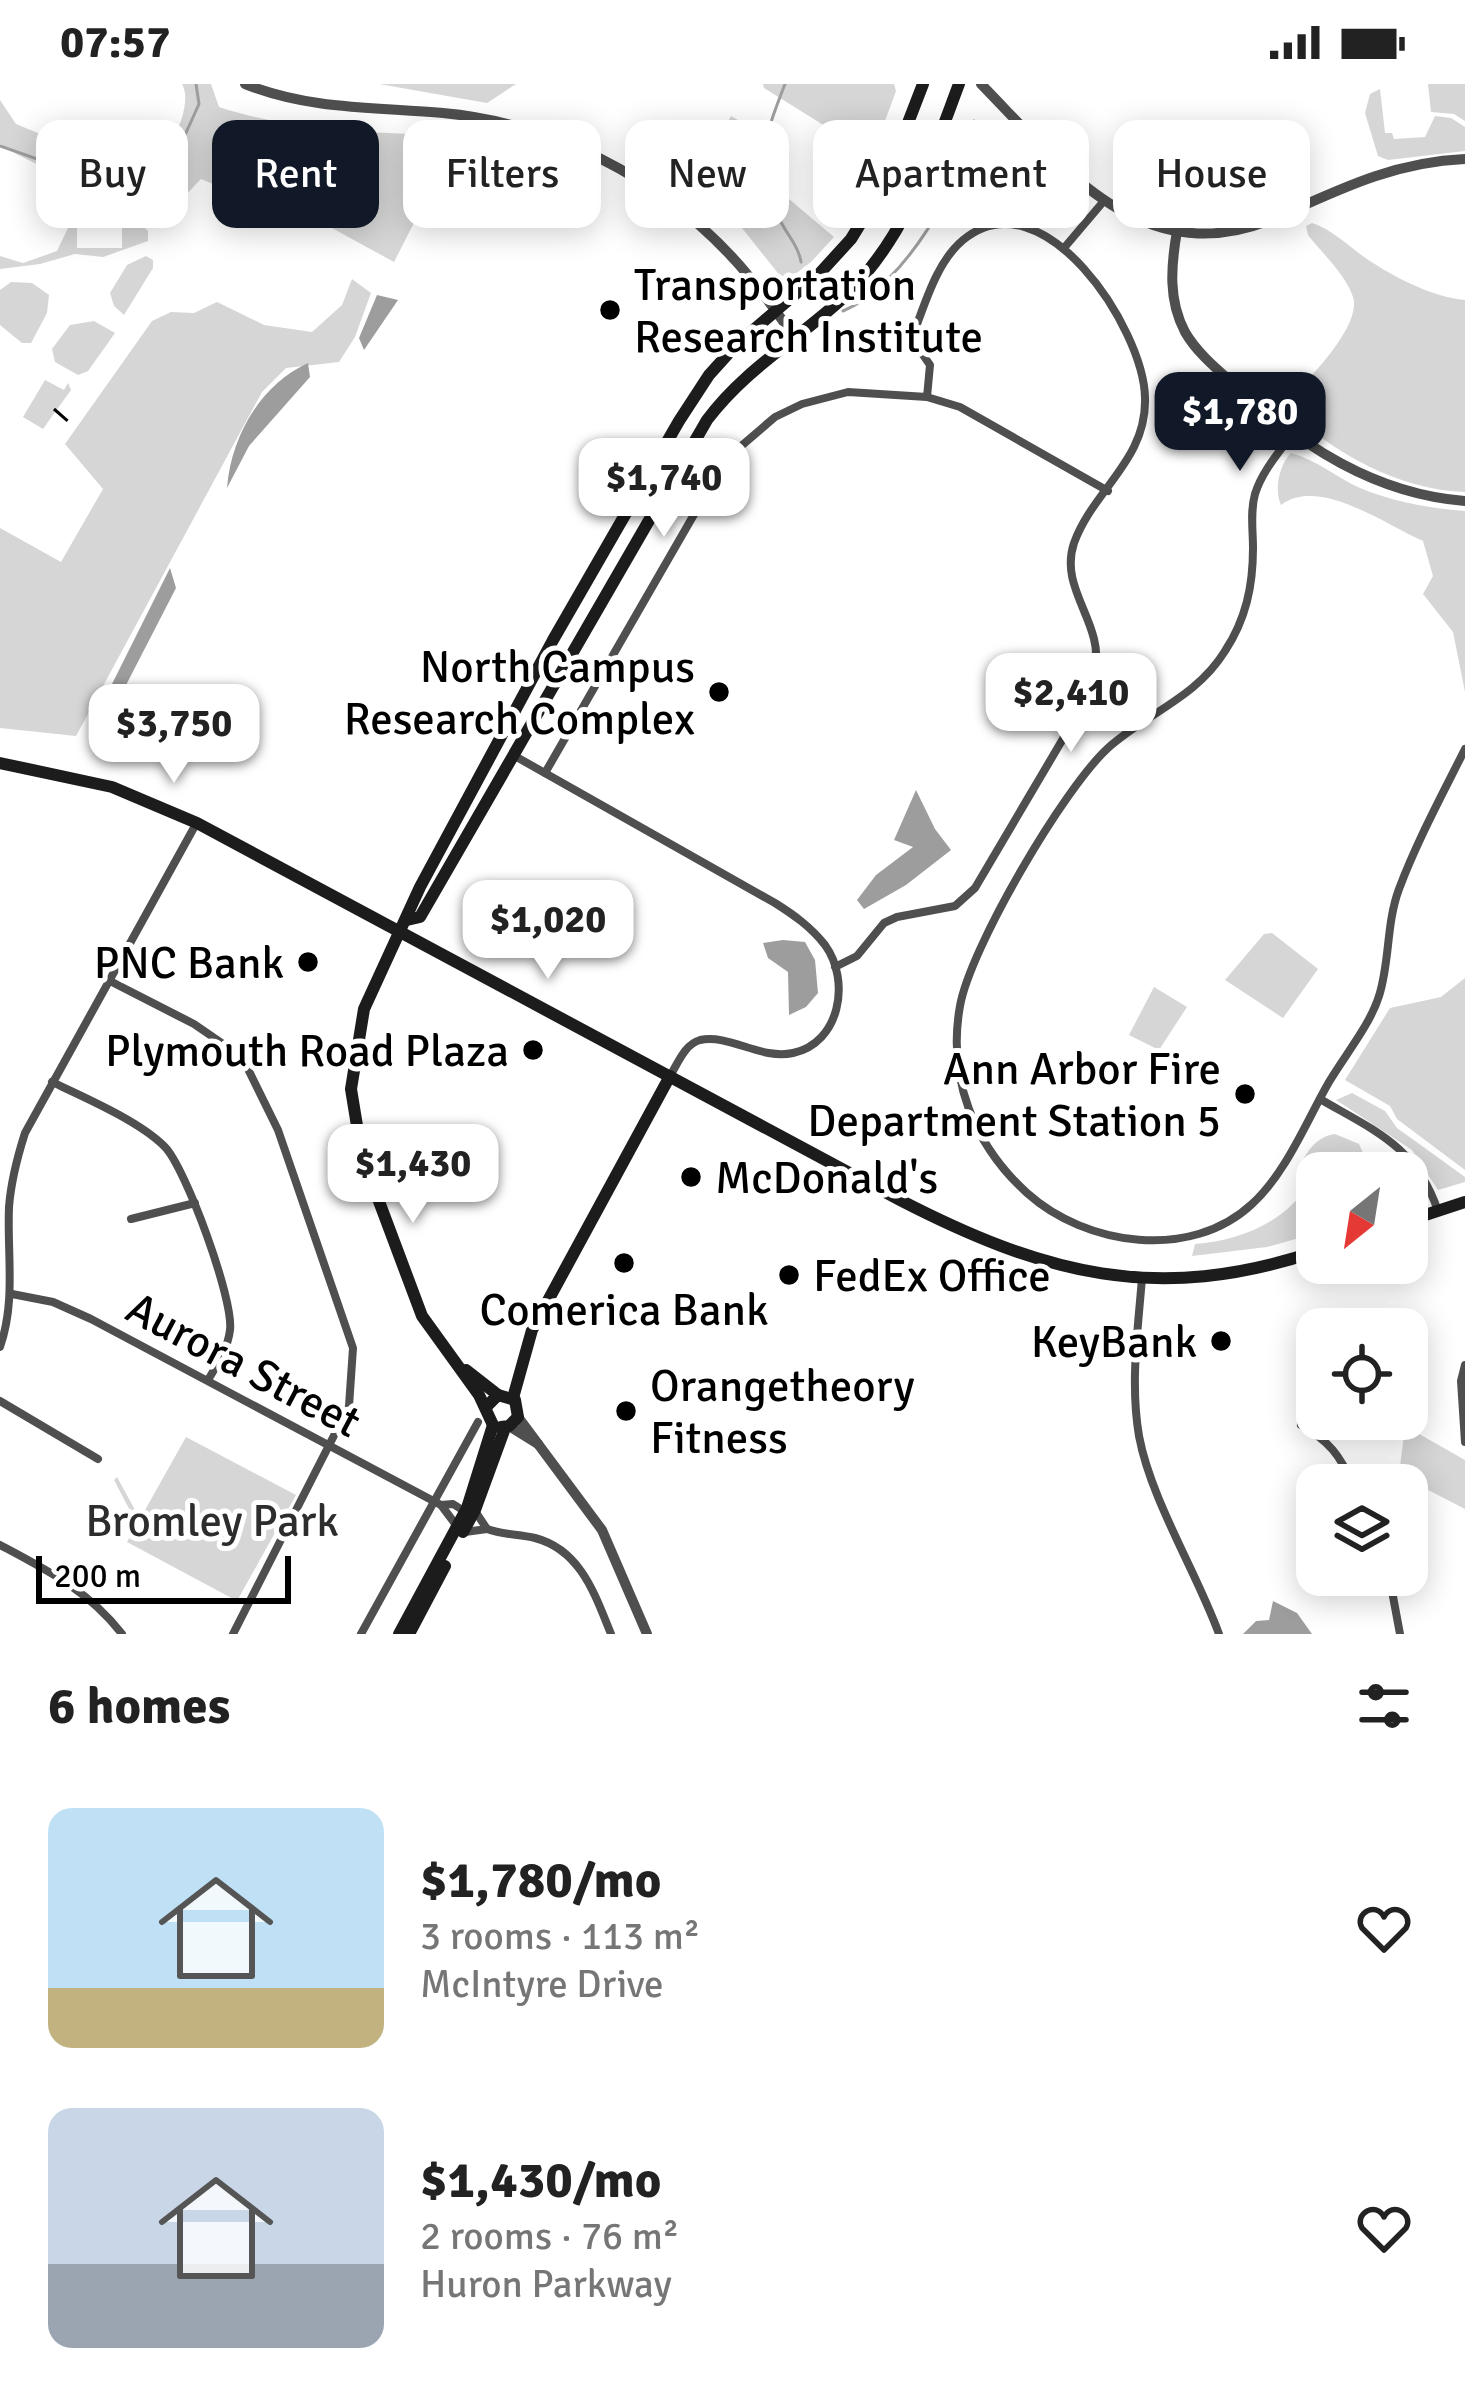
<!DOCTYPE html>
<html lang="en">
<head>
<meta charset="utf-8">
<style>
	:root { --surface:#fff; --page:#f2f2f2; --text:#222; --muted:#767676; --accent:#111827 }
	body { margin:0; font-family:Signika,sans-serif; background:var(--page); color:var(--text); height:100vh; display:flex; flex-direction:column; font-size:45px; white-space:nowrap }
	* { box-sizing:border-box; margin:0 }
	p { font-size:39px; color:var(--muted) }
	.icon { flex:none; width:66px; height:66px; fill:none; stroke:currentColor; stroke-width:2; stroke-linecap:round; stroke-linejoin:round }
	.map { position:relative; height:1550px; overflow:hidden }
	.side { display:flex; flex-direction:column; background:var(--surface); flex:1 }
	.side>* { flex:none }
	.top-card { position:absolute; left:36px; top:36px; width:1395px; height:108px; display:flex; gap:24px }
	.needle { width:78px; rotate:210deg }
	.controls { position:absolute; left:1296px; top:1068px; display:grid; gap:24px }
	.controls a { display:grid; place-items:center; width:132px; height:132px; border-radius:24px; background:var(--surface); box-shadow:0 6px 30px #0003; font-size:60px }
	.scale { position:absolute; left:36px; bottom:30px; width:255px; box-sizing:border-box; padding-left:12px; border:6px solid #000; border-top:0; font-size:33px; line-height:42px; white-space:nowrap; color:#000; -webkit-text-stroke:9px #fff; paint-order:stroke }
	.price { position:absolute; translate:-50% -102px; padding:0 27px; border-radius:24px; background:#fff; color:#222; font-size:39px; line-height:78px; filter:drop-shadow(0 3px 6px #0008) }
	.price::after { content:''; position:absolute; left:50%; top:72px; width:36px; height:27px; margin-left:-18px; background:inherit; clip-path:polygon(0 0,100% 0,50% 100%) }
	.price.selected { background:var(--accent); color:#fff }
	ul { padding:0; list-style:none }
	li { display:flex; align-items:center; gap:36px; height:300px; padding:0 48px }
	li span { display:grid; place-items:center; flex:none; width:336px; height:240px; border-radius:24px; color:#555 }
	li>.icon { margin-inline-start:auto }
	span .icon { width:144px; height:144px; fill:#fffc; stroke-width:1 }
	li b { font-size:51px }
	h2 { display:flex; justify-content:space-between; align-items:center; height:144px; padding:0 48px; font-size:51px }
	.tag { padding:0 42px; border-radius:24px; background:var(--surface); box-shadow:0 6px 30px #0003; font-size:42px; line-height:108px }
	.tag.selected { background:var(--accent); color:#fff }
	.status { display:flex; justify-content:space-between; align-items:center; height:84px; padding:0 60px; background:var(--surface); direction:ltr }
	.status svg { height:33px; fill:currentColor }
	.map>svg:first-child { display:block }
	.green { fill:#d6d6d6; fill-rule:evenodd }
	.water { fill:#9d9d9d }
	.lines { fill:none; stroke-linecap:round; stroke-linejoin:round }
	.stream { stroke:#9d9d9d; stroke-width:3 }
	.minor { stroke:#4f4f4f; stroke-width:8 }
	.tertiary { stroke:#4f4f4f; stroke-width:10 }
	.secondary { stroke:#1c1c1c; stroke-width:12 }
	.rail { stroke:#000; stroke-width:3; stroke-dasharray:18 6 3 6; stroke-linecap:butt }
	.poi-dot { fill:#000; stroke:#fff; stroke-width:4.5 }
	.labels { text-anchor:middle; stroke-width:10; stroke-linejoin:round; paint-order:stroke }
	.poi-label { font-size:45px; fill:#000; stroke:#fff; text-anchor:end }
	.street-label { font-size:45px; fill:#000; stroke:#fff }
	.park-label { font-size:45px; fill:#2d2d2d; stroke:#fff }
</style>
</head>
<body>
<div class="status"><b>07:57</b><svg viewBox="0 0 49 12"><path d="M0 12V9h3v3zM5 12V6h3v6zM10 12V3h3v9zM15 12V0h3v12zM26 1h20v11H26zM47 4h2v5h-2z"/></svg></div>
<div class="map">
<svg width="1465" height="1550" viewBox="0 0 1465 1550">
	<rect width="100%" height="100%" fill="#fff"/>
	<g class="green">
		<path d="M182,0H211L219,23C289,46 360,48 433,51L443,82L394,178L299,126L268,123L201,95L177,120L156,132C106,105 48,91 0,60V16L16,40L55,56L91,80L126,96C132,94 140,94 146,90C166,77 195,22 182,0Z"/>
		<polygon points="379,0 516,0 487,19"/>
		<polygon points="763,0 894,0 896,7 882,45 854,60 764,4"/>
		<polygon points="1428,0 1465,0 1465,37 1454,30 1431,28"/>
		<polygon points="1380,5 1385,49 1392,49 1394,55 1425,53 1435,32 1451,34 1465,43 1465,67 1388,76 1378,72 1365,29 1370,10"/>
		<path d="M731,32L783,62L776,85L789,115L834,153L811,178L785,198L742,144C748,108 734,96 708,73Z"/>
		<path d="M88,118C109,121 134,131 148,147V157L103,173L75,170L40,180L0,185V172L23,179L57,167L77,125ZM122,134V164H77V135Z"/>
		<path d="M1312,139C1332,146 1344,158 1360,170C1389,191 1431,213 1465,216V408C1401,406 1333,370 1288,325L1289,314C1309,296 1362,241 1353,213C1346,191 1322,169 1308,151L1306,142Z"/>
		<polygon points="146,172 153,176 153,184 124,231 114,222 110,209 127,181"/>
		<polygon points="352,195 371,209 355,253 339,278 286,284 262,308 76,652 0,644 0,444 61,478 103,405 65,360 152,237 171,228 194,229 217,218 264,241 312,248 342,221"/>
		<polygon points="11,198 32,199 49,211 47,229 31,259 22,259 0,241 0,206"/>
		<polygon points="94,237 115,249 88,287 78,291 55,278 52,265 70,241"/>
		<polygon points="45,296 64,306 68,299 71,306 43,345 23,333"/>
		<path d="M1291,369C1317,376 1336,393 1360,404C1394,418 1429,424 1465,427V608L1453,548L1423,510L1433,492L1423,457C1386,441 1319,392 1281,421C1274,406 1279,381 1291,369Z"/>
		<polygon points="1272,849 1318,885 1283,934 1225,896 1264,850"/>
		<polygon points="1465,894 1465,1086 1397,1035 1390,1022 1345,996 1390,924 1441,913"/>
		<polygon points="1154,903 1187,923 1159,966 1129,951"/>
		<polygon points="1352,1009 1385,1027 1397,1044 1465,1093 1465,1098 1438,1106 1412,1066 1336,1016"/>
		<path d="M1335,1050L1359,1060L1366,1075L1409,1088L1419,1105L1407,1111V1089H1317V1149L1267,1163L1192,1172L1195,1160C1238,1157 1284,1139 1307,1102L1297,1087C1306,1070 1314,1053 1335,1050Z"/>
		<polygon points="1405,1342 1465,1376 1465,1425 1399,1391"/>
		<polygon points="186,1353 296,1411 237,1517 127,1458 137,1440 114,1396 117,1393 140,1435"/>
	</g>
	<g class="water">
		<polygon points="377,211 398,216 364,266 359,254"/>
		<path d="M308,279L310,293L249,362L227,404C231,353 260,301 308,279Z"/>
		<polygon points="170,484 176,504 125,603 111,602"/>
		<polygon points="916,706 935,745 951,766 906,801 864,825 857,816 876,791 913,763 894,756"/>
		<polygon points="783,856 805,858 815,876 818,909 806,923 789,931 788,888 768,874 763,859"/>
		<polygon points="1273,1517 1297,1529 1312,1550 1243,1550 1256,1537 1269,1536"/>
	</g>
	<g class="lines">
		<g class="stream">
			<path d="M785,0C765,52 752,83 780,136C787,151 798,161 801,178"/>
			<polyline points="0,62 119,104 155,94 180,62 199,20 196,0"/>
			<path d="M843,227C904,202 963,99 974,37"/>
		</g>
		<g class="minor">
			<polyline points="1064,164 1103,118"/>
			<polyline points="927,313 960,323 1108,407"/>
			<path d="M1294,348C1280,367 1262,387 1255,410C1250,428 1253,446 1253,464C1253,502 1246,535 1225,567C1196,614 1147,629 1108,664C1064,704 970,864 960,922C947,994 974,1061 1027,1109C1086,1162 1191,1177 1252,1120C1286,1089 1306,1038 1329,998C1345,971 1370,941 1379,912C1390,878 1386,840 1399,805C1417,757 1442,711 1465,665"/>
			<path d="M513,671L775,819C794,831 811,843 825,861C851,897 840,959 793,969C761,976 730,950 700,956C685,960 678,979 670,992"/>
			<path d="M545,689L726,375L775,333L802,320L848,308L927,313L930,281L919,265L909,261C923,228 934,180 963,156C1043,90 1144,245 1145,314C1147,376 1093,406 1074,459C1062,495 1086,522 1094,555C1099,574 1095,590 1090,609L975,804L955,822L897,833L884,839L857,872L835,883"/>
			<polyline points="108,896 194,940 226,962 248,985 278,1046 353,1264 349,1322 233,1550"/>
			<path d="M52,998C84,1013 141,1038 165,1063C186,1085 234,1216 230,1246C228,1264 217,1281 208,1296"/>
			<path d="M1320,1015C1375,1047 1416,1062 1438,1127"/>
			<polyline points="131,1135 195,1119"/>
			<path d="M1142,1194C1138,1245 1130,1300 1139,1352C1151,1416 1196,1487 1219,1550"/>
			<polyline points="12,1210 53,1218 91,1235 441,1421"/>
			<path d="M0,1263C16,1217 7,1171 9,1123C11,1097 17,1074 25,1049L196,740"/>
			<polyline points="1465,1281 1461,1297 1465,1358"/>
			<polyline points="0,1317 98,1375"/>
			<path d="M1301,1341C1329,1357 1340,1371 1353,1401"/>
			<polyline points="456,1441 441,1421 453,1420 464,1427"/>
			<path d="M487,1445C503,1451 519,1450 535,1454C581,1466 595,1511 611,1550"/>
			<polyline points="465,1448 487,1445 475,1427"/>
			<path d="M0,1461C47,1486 89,1507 122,1550"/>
			<polyline points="1389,1491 1400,1550"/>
			<polyline points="361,1550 478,1338"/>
		</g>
		<g class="tertiary">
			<path d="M245,0C310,26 375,23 443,29C552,39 658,93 732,173C755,197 774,225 794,252"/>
			<path d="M981,0C1066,87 1146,193 1282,131C1344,103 1396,78 1465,75"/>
			<path d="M1177,147C1171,182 1168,216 1185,248C1197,269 1218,286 1236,302C1301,362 1375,410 1465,417"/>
			<polyline points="518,1333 602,1446 647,1550"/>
			<polyline points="509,1342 538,1360"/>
		</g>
		<g class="secondary">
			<path d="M0,679L112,703L197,739L898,1115C1043,1190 1157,1221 1317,1167"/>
			<path d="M407,836L420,833L707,336C746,284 799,255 845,212C906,153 930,77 959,0"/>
			<polyline points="1407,1137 1465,1118"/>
			<polyline points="466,1286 498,1311"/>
			<polyline points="513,1314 532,1246 670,992"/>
			<polyline points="486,1323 498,1311 515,1316 518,1333 509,1342 501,1343"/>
			<polyline points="493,1341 479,1311 422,1232 377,1112 359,1054 351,1005 364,925 420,803 553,556 679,337 709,291 737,260 820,189 851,155 884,101 923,0"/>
			<polyline points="463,1448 475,1426 505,1344"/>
			<polyline points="399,1550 467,1424 493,1341"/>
			<polyline points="409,1550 445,1482"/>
		</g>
		<polyline class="rail" points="54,325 69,338"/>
	</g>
	<g class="poi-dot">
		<circle cx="610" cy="226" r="12"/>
		<circle cx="719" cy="608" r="12"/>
		<circle cx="308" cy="878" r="12"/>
		<circle cx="533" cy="966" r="12"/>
		<circle cx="1245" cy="1010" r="12"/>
		<circle cx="691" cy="1093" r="12"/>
		<circle cx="624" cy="1179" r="12"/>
		<circle cx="789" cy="1191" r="12"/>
		<circle cx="1221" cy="1257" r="12"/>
		<circle cx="626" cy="1327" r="12"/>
	</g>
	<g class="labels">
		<g class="poi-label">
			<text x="634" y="216" text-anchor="start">Transportation<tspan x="634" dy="52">Research Institute</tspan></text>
			<text x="695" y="598">North Campus<tspan x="695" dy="52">Research Complex</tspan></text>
			<text x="284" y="894">PNC Bank</text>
			<text x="509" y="982">Plymouth Road Plaza</text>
			<text x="1221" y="1000">Ann Arbor Fire<tspan x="1221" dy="52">Department Station 5</tspan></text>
			<text x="715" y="1109" text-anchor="start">McDonald's</text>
			<text x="813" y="1207" text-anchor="start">FedEx Office</text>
			<text x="624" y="1241" text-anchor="middle">Comerica Bank</text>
			<text x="1197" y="1273">KeyBank</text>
			<text x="650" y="1317" text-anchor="start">Orangetheory<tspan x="650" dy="52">Fitness</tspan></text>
		</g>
		<g class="street-label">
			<text transform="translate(244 1280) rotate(28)" y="16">Aurora Street</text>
		</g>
		<g class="park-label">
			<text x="212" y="1452">Bromley Park</text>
		</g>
	</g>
</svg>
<div class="controls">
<a><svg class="needle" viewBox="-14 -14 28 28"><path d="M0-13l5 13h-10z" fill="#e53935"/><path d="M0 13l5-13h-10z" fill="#767676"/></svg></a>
<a><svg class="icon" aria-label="locate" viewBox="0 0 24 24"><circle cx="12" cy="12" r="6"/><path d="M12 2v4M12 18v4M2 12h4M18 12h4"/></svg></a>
<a><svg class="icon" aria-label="layers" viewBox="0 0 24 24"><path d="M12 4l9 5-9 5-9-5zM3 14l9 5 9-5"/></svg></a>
</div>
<div class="scale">200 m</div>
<b class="price selected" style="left:1240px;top:390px">$1,780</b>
<b class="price" style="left:664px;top:456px">$1,740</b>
<b class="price" style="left:1071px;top:671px">$2,410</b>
<b class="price" style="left:174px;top:702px">$3,750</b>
<b class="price" style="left:548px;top:898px">$1,020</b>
<b class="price" style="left:413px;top:1142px">$1,430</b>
<div class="top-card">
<a class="tag">Buy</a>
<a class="tag selected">Rent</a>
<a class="tag">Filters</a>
<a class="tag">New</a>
<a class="tag">Apartment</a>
<a class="tag">House</a>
</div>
</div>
<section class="side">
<h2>6 homes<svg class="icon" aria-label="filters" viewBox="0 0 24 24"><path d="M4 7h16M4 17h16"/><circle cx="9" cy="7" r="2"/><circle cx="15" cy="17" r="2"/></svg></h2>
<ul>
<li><span style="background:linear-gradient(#bfe0f5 75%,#c2b280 0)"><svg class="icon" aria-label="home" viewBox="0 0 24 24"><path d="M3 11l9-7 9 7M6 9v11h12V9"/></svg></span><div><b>$1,780/mo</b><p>3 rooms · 113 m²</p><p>McIntyre Drive</p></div><svg class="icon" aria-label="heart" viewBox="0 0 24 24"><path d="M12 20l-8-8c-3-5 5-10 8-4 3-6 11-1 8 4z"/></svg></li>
<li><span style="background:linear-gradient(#c9d6e8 65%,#9aa5b1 0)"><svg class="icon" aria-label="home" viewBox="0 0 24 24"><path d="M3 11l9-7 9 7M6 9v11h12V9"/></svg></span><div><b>$1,430/mo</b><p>2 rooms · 76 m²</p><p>Huron Parkway</p></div><svg class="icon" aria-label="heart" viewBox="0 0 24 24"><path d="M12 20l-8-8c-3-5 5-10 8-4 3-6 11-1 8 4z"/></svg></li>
</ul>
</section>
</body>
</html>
